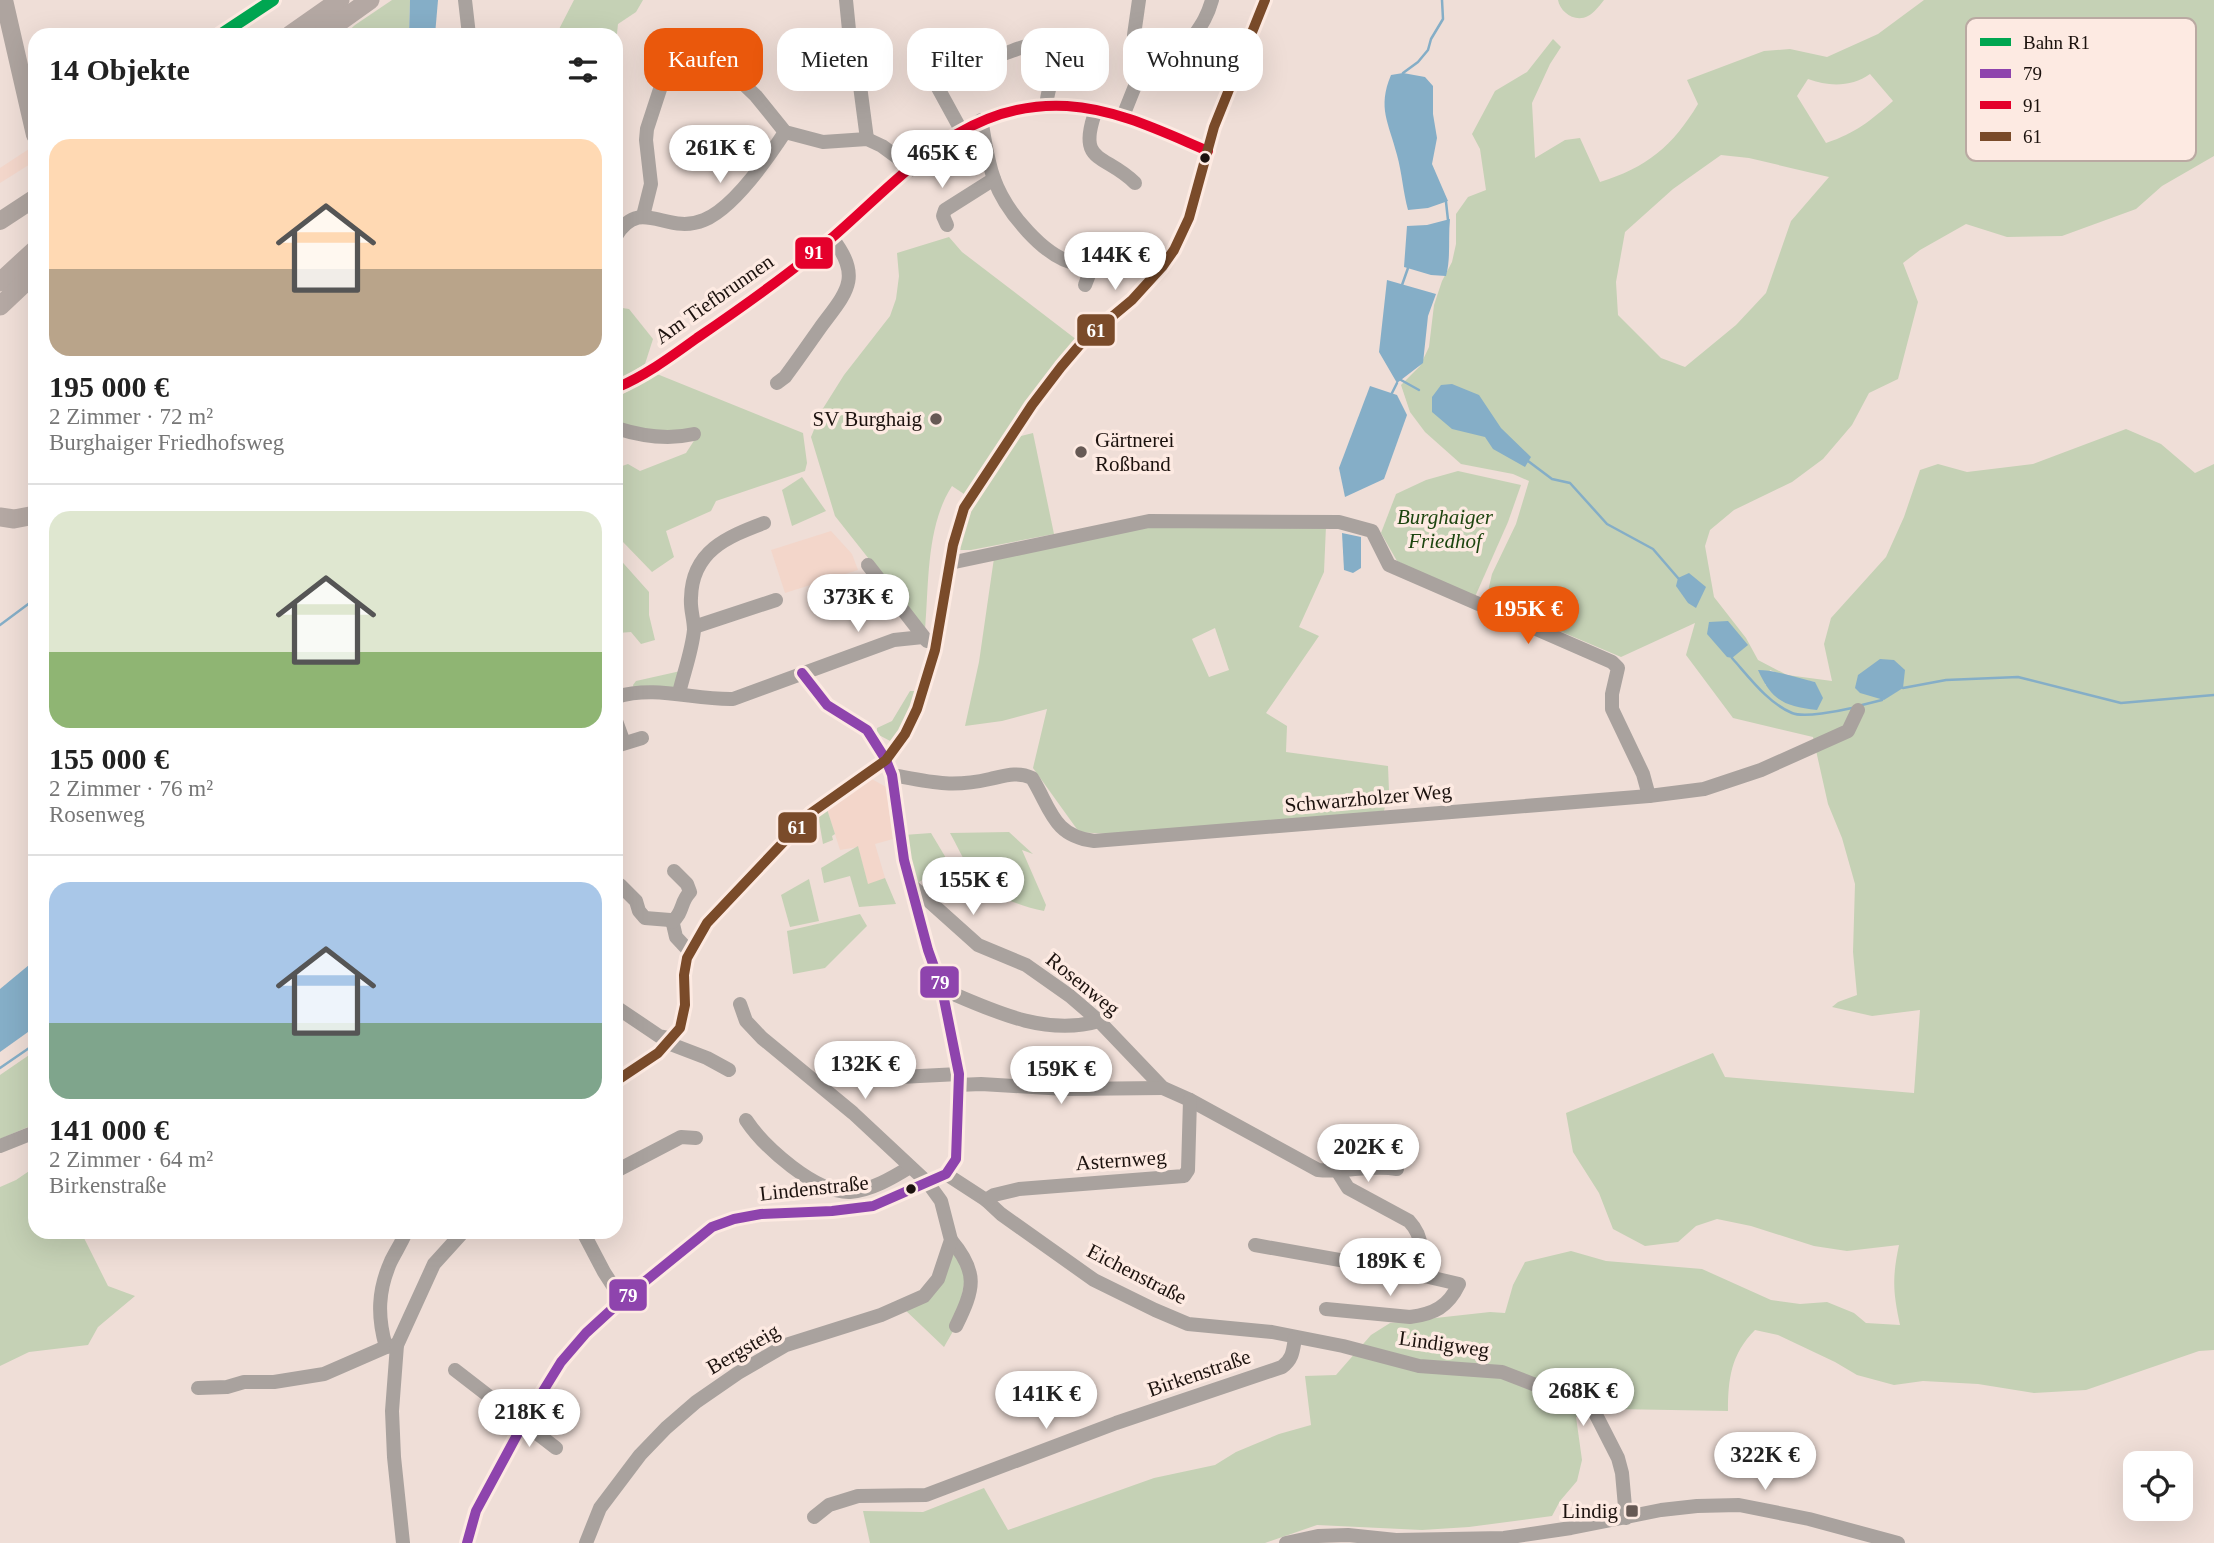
<!DOCTYPE html>
<html lang="de">
<head>
<meta charset="utf-8">
<style>
	:root { --surface:#fff; --page:#f6f6f6; --text:#222; --muted:#767676; --line:#e0e0e0; --accent:#ea580c }
	body { margin:0; font-family:Georgia,serif; background:var(--page); color:var(--text); height:100vh; display:flex; flex-direction:column; font-size:26px; white-space:nowrap }
	* { box-sizing:border-box; margin:0 }
	p { font-size:23px; color:var(--muted) }
	.icon { flex:none; width:38px; height:38px; fill:none; stroke:currentColor; stroke-width:2; stroke-linecap:round; stroke-linejoin:round }
	.map { position:relative; flex:1; overflow:hidden }
	.details { position:absolute; left:28px; top:28px; width:595px; height:1211px; display:flex; flex-direction:column; background:var(--surface); border-radius:21px; box-shadow:0 7px 28px #0002 }
	.details>* { flex:none }
	.guide { position:absolute; left:644px; top:28px; width:665px; height:63px; display:flex; gap:14px }
	.fabs { position:absolute; left:2123px; top:1451px; display:grid; gap:14px }
	.fabs a { display:grid; place-items:center; width:70px; height:70px; border-radius:14px; background:var(--surface); box-shadow:0 7px 28px #0002; font-size:35px }
	.price { position:absolute; translate:-50% -60px; padding:0 16px; border-radius:24px; background:#fff; color:#222; font-size:23px; line-height:46px; filter:drop-shadow(0 2px 4px #0008) }
	.price::after { content:''; position:absolute; left:50%; top:42px; width:21px; height:16px; margin-left:-10px; background:inherit; clip-path:polygon(0 0,100% 0,50% 100%) }
	.price.current { background:var(--accent); color:#fff }
	ul { padding:0; list-style:none }
	li { display:grid; align-content:center; gap:14px; height:371px; padding:0 21px }
	li+li { border-top:2px solid var(--line) }
	li span { display:grid; place-items:center; height:217px; border-radius:21px; color:#555 }
	li>.icon { margin-inline-start:auto }
	span .icon { width:126px; height:126px; fill:#fffc; stroke-width:1 }
	li b { font-size:30px }
	h2 { display:flex; justify-content:space-between; align-items:center; height:84px; padding:0 21px; font-size:30px }
	.chip { padding:0 24px; border-radius:21px; background:var(--surface); box-shadow:0 7px 28px #0002; font-size:24px; line-height:63px }
	.chip.current { background:var(--accent); color:#fff }
	.map>svg:first-child { display:block }
	.built { fill:#f3d6ca }
	.green { fill:#c5d1b5; fill-rule:evenodd }
	.water { fill:#85aec7 }
	.lines { fill:none; stroke-linecap:round; stroke-linejoin:round }
	.stream { stroke:#85aec7; stroke-width:2.5 }
	.minor { stroke:#a9a29e; stroke-width:14 }
	.major { stroke:#aea49f; stroke-width:18 }
	.highway { stroke:#b4a8a3; stroke-width:19 }
	.bus-1-casing { stroke:#fdeae2; stroke-width:16 }
	.bus-2-casing { stroke:#fdeae2; stroke-width:16 }
	.bus-3-casing { stroke:#fdeae2; stroke-width:16 }
	.bus-1 { stroke:#8e44ad; stroke-width:10 }
	.bus-2 { stroke:#e4002b; stroke-width:10 }
	.bus-3 { stroke:#7a4b2a; stroke-width:10 }
	.rail-1-casing { stroke:#fdeae2; stroke-width:18 }
	.rail-1 { stroke:#00a651; stroke-width:12 }
	.bus-dot { fill:#1c120e; stroke:#fdeae2; stroke-width:2.5 }
	.poi-dot { fill:#665954; stroke:#fdeae2; stroke-width:2.5 }
	.labels { text-anchor:middle; stroke-width:7; stroke-linejoin:round; paint-order:stroke }
	.street-label { font-size:21px; fill:#1c120e; stroke:#fdeae2 }
	.poi-label { font-size:21px; fill:#1c120e; stroke:#fdeae2; text-anchor:end }
	.park-label { font-size:21px; font-style:italic; fill:#1d450f; stroke:#fdeae2 }
	.key { fill:#fdeae2; stroke:#baa9a2; stroke-width:2 }
	.key-label { font-size:19px; fill:#1c120e }
	.line-badge { stroke:#fdeae2; stroke-width:2.5 }
	.badge-label { font-size:19px; text-anchor:middle; font-weight:bold; fill:#fff }
</style>
</head>
<body>
<div class="map">
<svg width="2214" height="1543" viewBox="0 0 2214 1543">
	<rect width="100%" height="100%" fill="#efded7"/>
	<g class="built">
		<polygon points="259,0 281,0 226,35 205,35"/>
		<polygon points="35,145 35,161 0,183 0,168"/>
		<polygon points="831,531 852,554 858,570 785,593 771,550"/>
		<polygon points="870,778 886,787 893,839 875,844 885,878 868,885 858,847 840,850 827,809"/>
	</g>
	<g class="green">
		<polygon points="392,0 410,0 409,35 344,35 355,25"/>
		<polygon points="574,0 643,0 636,12 618,24 616,43 616,35 556,35"/>
		<path d="M1558,0H1604C1600,5 1594,13 1588,16C1575,23 1560,12 1558,0Z"/>
		<path d="M1924,0H2214V156L2162,186L2136,209L2062,236L2007,237L1966,224L1920,250L1903,263L1918,302L1898,379L1869,393L1852,425L1823,459L1792,482L1734,510L1710,530L1705,546L1714,597L1746,638L1758,660L1787,675L1832,681L1824,644L1831,618L1886,557L1904,517L1920,470L1938,464L1967,472L2033,464L2126,429L2161,444L2195,473L2214,464V1350L2199,1351L2086,1390L2034,1393L1978,1384L1923,1381L1894,1385L1857,1375L1835,1362L1778,1335L1755,1330C1731,1354 1728,1379 1728,1411L1614,1409L1576,1417L1582,1460L1577,1481L1560,1501L1552,1516L1469,1527L1422,1530L1317,1525L1265,1543H870L863,1511L923,1512L984,1488L1008,1530L1154,1478L1215,1465L1236,1452L1279,1434L1311,1425L1305,1376L1336,1375L1371,1335L1390,1323L1490,1312L1505,1313L1513,1285L1525,1262L1571,1251L1606,1261L1702,1269L1771,1300L1800,1304L1827,1302L1854,1313L1866,1323L1900,1325C1893,1292 1892,1278 1899,1245L1847,1251L1814,1246L1751,1226L1717,1219L1696,1226L1678,1242L1645,1246L1613,1229L1599,1193L1573,1152L1566,1113L1713,1053L1725,1077L1914,1093L1920,1010L1872,1016L1832,1007L1838,1002L1857,995L1853,952L1855,884L1842,838L1828,804L1813,737L1733,718L1686,655L1695,623L1621,657L1486,600L1492,574L1516,524L1529,481L1513,474L1461,464L1425,432L1410,412L1401,385L1420,366L1429,347L1434,305L1442,281L1452,262L1456,244V214L1468,197L1486,190L1480,149L1472,134L1495,91L1527,72L1553,39L1561,47L1550,64L1532,103L1535,158L1565,140L1580,138L1600,182C1646,168 1673,146 1698,104L1687,80L1764,51L1790,49L1827,57L1878,34ZM1870,74L1893,101C1870,121 1856,133 1826,143L1797,96L1808,79C1829,87 1852,87 1870,74ZM1721,155L1749,158L1829,177L1791,221L1766,293L1736,325L1685,367L1661,358L1618,315L1616,282L1625,232L1673,189ZM1770,670L1788,677L1815,682L1765,685Z"/>
		<polygon points="1136,40 1183,50 1167,74 1142,70"/>
		<path d="M949,237L962,252L1077,340L967,496L952,486C926,526 929,584 925,630L835,516L811,437L822,410L844,375L890,316L896,299L899,276L897,253Z"/>
		<polygon points="616,307 629,309 653,339 645,364 616,382"/>
		<polygon points="657,374 803,433 807,463 805,471 716,501 711,511 666,531 674,557 652,572 623,542 616,550 616,468 628,464 640,471 686,453 699,433 637,431 616,424 616,398"/>
		<polygon points="1033,433 1054,534 971,550 958,550 970,505 1017,437"/>
		<polygon points="1458,471 1521,485 1508,522 1474,599 1397,561 1381,533 1396,494 1426,480"/>
		<polygon points="802,477 826,511 792,526 782,490"/>
		<path d="M1326,526L1324,572L1299,627L1319,636L1266,713L1287,726L1286,752L1388,766L1389,791L1384,811L1135,836L1079,832L1033,768L1047,709L1002,721L965,726L979,662L994,558L1148,527ZM1215,628L1229,670L1209,677L1192,639Z"/>
		<polygon points="616,555 649,592 649,615 655,640 641,644 631,632 618,633 616,637"/>
		<polygon points="685,670 679,693 634,689 633,685 636,681"/>
		<polygon points="910,691 917,691 913,713 892,742 877,734 877,728 892,721"/>
		<polygon points="827,809 835,834 832,836 833,840 823,844 818,815"/>
		<path d="M1009,832L1033,854L1022,850L1046,905L1044,911C1018,906 988,894 972,872C963,860 957,845 950,833Z"/>
		<polygon points="931,833 949,863 916,884 904,835"/>
		<polygon points="858,846 868,884 885,878 896,904 859,907 850,876 824,883 821,868"/>
		<polygon points="809,879 819,921 790,927 781,895"/>
		<polygon points="860,914 867,926 825,968 793,974 787,931"/>
		<polygon points="35,1051 35,1124 0,1139 0,1075"/>
		<polygon points="35,1167 35,1232 81,1232 108,1286 135,1296 98,1327 88,1345 29,1352 0,1366 0,1187 16,1180"/>
		<polygon points="951,1240 968,1263 956,1326 944,1347 902,1307 924,1296"/>
	</g>
	<g class="water">
		<polygon points="410,0 438,0 435,35 409,35"/>
		<path d="M1403,73L1425,77L1433,86V114L1437,138L1432,164L1448,201L1428,208L1408,210C1403,192 1402,173 1397,155C1389,123 1377,108 1391,75Z"/>
		<path d="M1450,219C1448,238 1451,258 1446,276L1431,275L1404,267L1407,226L1427,225Z"/>
		<polygon points="1387,280 1436,294 1428,316 1423,363 1397,383 1379,352"/>
		<polygon points="1452,384 1479,395 1501,428 1531,457 1525,467 1493,449 1485,437 1452,429 1432,412 1432,397 1441,385"/>
		<polygon points="1370,386 1397,395 1407,415 1384,479 1345,497 1339,468"/>
		<polygon points="1342,533 1361,537 1361,568 1353,573 1344,570"/>
		<polygon points="1689,573 1706,587 1696,608 1688,603 1676,586 1678,578"/>
		<polygon points="1728,621 1748,645 1732,658 1727,657 1707,634 1709,622"/>
		<polygon points="1880,659 1894,660 1905,670 1903,688 1884,700 1860,693 1855,688 1858,675"/>
		<path d="M1758,670C1776,670 1797,678 1815,682L1823,698L1817,710C1784,706 1772,701 1758,670Z"/>
		<polygon points="35,960 35,1027 0,1052 0,989"/>
	</g>
	<g class="lines">
		<g class="stream">
			<polyline points="1403,73 1418,62 1428,50 1431,39 1443,19 1442,0"/>
			<polyline points="1446,202 1448,220"/>
			<polyline points="1402,285 1408,268"/>
			<polyline points="1401,380 1419,390"/>
			<polyline points="1392,393 1397,383"/>
			<polyline points="1528,461 1552,479 1570,483 1607,524 1653,549 1678,578"/>
			<polyline points="0,625 35,599"/>
			<path d="M1732,658C1749,677 1768,703 1792,713C1804,718 1839,711 1852,708"/>
			<polyline points="1903,688 1946,680 2018,677 2121,703 2214,695"/>
			<polyline points="1862,705 1882,700"/>
			<polyline points="0,1068 35,1044"/>
		</g>
		<g class="minor">
			<polyline points="465,0 469,35"/>
			<polyline points="846,0 850,40 857,63 867,139"/>
			<path d="M1136,76C1147,77 1159,81 1169,76C1179,70 1180,57 1186,48C1197,30 1206,22 1212,0"/>
			<path d="M1096,110C1076,165 1105,153 1135,183"/>
			<polyline points="1123,116 1135,86 1138,59 1134,35 1139,0"/>
			<path d="M981,120C985,139 987,160 994,179C1005,210 1045,260 1079,264C1104,267 1118,257 1143,270"/>
			<path d="M961,130L932,77V71C953,52 967,62 990,58C1012,53 1031,40 1055,42C1069,56 1057,69 1051,84C1048,90 1047,99 1046,106"/>
			<polyline points="643,216 651,184 646,140 647,129 663,80 672,45 699,54 734,75 756,96 785,132 823,142 867,139 882,146 897,157 910,170"/>
			<polyline points="947,225 943,216 945,210 994,179"/>
			<path d="M616,236C641,195 666,236 704,220C733,208 768,158 785,132"/>
			<polyline points="1085,285 1090,272 1089,264"/>
			<path d="M777,383L785,377C797,361 808,345 820,328C845,294 864,278 832,238"/>
			<path d="M616,388C645,376 672,356 697,338C744,306 791,273 834,236C904,175 965,100 1067,106C1117,109 1163,132 1208,151"/>
			<path d="M616,428C641,436 668,440 694,434"/>
			<polyline points="950,563 1149,521 1339,522 1372,531 1389,565 1612,662 1618,668 1612,694 1612,709 1643,774 1649,796"/>
			<polyline points="868,565 927,641"/>
			<polyline points="694,627 776,600"/>
			<path d="M679,693C684,672 692,651 694,630C694,619 690,609 691,598C692,551 727,537 764,523"/>
			<path d="M616,697C656,685 693,700 733,699L894,640L923,637"/>
			<polyline points="616,721 624,743"/>
			<polyline points="616,746 642,738"/>
			<path d="M892,775C930,782 951,788 990,779C1004,776 1018,771 1032,778C1051,809 1053,836 1094,841L1649,796L1704,789L1761,770L1848,731L1858,710"/>
			<polyline points="620,885 636,901 639,911 645,918 670,920 673,924 676,937 690,952"/>
			<path d="M911,885L978,945L1026,965L1070,996L1099,1021L1163,1088L1190,1100L1318,1170C1345,1173 1370,1164 1397,1169"/>
			<path d="M672,922C684,912 680,902 690,892L687,884L674,871"/>
			<path d="M942,989C991,1010 1045,1037 1099,1021"/>
			<polyline points="616,1007 659,1036 669,1038"/>
			<polyline points="669,1038 673,1045 707,1058 729,1070"/>
			<polyline points="861,1079 959,1074"/>
			<polyline points="616,1081 658,1053 680,1028 685,1005 684,975 687,958 707,923 811,813 886,760 905,734 917,709 935,650 953,545 964,508 1032,405 1061,367 1084,340 1132,300 1162,267 1174,250 1189,218 1214,127 1265,0"/>
			<polyline points="958,1085 981,1084 1065,1089 1163,1088"/>
			<path d="M746,1120C764,1147 815,1193 850,1192C872,1190 892,1178 910,1167"/>
			<polyline points="0,1146 35,1132"/>
			<polyline points="616,1171 681,1137 696,1138"/>
			<path d="M1338,1172L1348,1188L1409,1221C1423,1236 1427,1260 1407,1272"/>
			<polyline points="946,1174 986,1200 1001,1214 1094,1280 1155,1310 1188,1324 1272,1332 1343,1346 1419,1366 1502,1372 1592,1407 1618,1458 1622,1473 1626,1518"/>
			<polyline points="986,1200 994,1195 1019,1189 1184,1176 1188,1170 1190,1100"/>
			<polyline points="583,1232 604,1272 622,1300"/>
			<path d="M951,1240C979,1273 974,1289 956,1326"/>
			<path d="M1255,1245L1407,1272L1459,1284C1448,1307 1434,1314 1410,1317L1326,1309"/>
			<path d="M386,1347C377,1316 378,1290 391,1261C396,1251 402,1242 406,1232"/>
			<polyline points="455,1370 556,1448"/>
			<polyline points="198,1388 227,1387 244,1382 274,1382 324,1374 386,1347 397,1345"/>
			<path d="M814,1517L829,1505L858,1496L926,1495L1116,1423L1282,1367C1293,1359 1293,1350 1295,1338"/>
			<polyline points="403,1543 394,1457 392,1411 397,1345 434,1264 463,1232"/>
			<polyline points="467,1543 476,1511 524,1422 561,1362 586,1333 622,1300 712,1227 734,1219 761,1214 832,1211 873,1206 946,1174 956,1159 959,1074 942,989 928,950 904,860 892,775 886,760 867,730 827,705 802,673"/>
			<polyline points="586,1543 600,1508 640,1455 666,1428 696,1402 738,1373 786,1345 881,1315 924,1296 938,1279 951,1240 941,1201 928,1183 853,1113 762,1038 746,1021 740,1004"/>
			<polyline points="1286,1543 1318,1536 1348,1535 1396,1540 1504,1538 1571,1528 1661,1510 1697,1506 1739,1505 1809,1519 1898,1543"/>
		</g>
		<g class="major">
			<polyline points="4,0 35,135"/>
			<polyline points="0,221 35,198"/>
		</g>
		<g class="highway">
			<polyline points="290,35 340,0"/>
			<polyline points="321,35 370,0"/>
			<polyline points="0,282 35,250"/>
			<polyline points="0,306 35,273"/>
			<polyline points="0,517 14,519 35,515"/>
		</g>
		<g class="bus-1-casing">
			<polyline id="bus-1" points="467,1543 476,1511 524,1422 561,1362 586,1333 622,1300 712,1227 734,1219 761,1214 832,1211 873,1206 946,1174 956,1159 959,1074 942,989 928,950 904,860 892,775 886,760 867,730 827,705 802,673"/>
		</g>
		<g class="bus-2-casing">
			<path id="bus-2" d="M616,388C645,376 672,356 697,338C744,306 791,273 834,236C904,175 965,100 1067,106C1117,109 1163,132 1208,151"/>
		</g>
		<g class="bus-3-casing">
			<polyline id="bus-3" points="616,1081 658,1053 680,1028 685,1005 684,975 687,958 707,923 811,813 886,760 905,734 917,709 935,650 953,545 964,508 1032,405 1061,367 1084,340 1132,300 1162,267 1174,250 1189,218 1214,127 1265,0"/>
		</g>
		<use href="#bus-1" class="bus-1"/>
		<use href="#bus-2" class="bus-2"/>
		<use href="#bus-3" class="bus-3"/>
		<g class="rail-1-casing">
			<polyline id="rail-1" points="220,35 273,0"/>
		</g>
		<use href="#rail-1" class="rail-1"/>
	</g>
	<g class="bus-dot">
		<circle cx="1205" cy="158" r="6"/>
		<circle cx="911" cy="1189" r="6"/>
	</g>
	<g class="poi-dot">
		<circle cx="936" cy="419" r="7"/>
		<circle cx="1081" cy="452" r="7"/>
		<rect x="1625" y="1504" width="14" height="14" rx="3.5"/>
	</g>
	<g class="labels">
		<g class="street-label">
			<text transform="translate(714 299) rotate(-35)" y="7">Am Tiefbrunnen</text>
			<text transform="translate(1368 798) rotate(-5)" y="7">Schwarzholzer Weg</text>
			<text transform="translate(1083 984) rotate(39)" y="7">Rosenweg</text>
			<text transform="translate(1121 1160) rotate(-4)" y="7">Asternweg</text>
			<text transform="translate(814 1188) rotate(-6)" y="7">Lindenstraße</text>
			<text transform="translate(1137 1274) rotate(27)" y="7">Eichenstraße</text>
			<text transform="translate(1444 1344) rotate(8)" y="7">Lindigweg</text>
			<text transform="translate(743 1349) rotate(-30)" y="7">Bergsteig</text>
			<text transform="translate(1199 1373) rotate(-19)" y="7">Birkenstraße</text>
		</g>
		<g class="poi-label">
			<text x="922" y="426">SV Burghaig</text>
			<text x="1095" y="447" text-anchor="start">Gärtnerei<tspan x="1095" dy="24">Roßband</tspan></text>
			<text x="1618" y="1518">Lindig</text>
		</g>
		<g class="park-label">
			<text x="1445" y="524">Burghaiger<tspan x="1445" dy="24">Friedhof</tspan></text>
		</g>
	</g>
	<rect x="1966" y="18" width="230" height="143" rx="10" class="key"/>
	<rect x="1980" y="38" width="31" height="8" fill="#00a651"/>
	<rect x="1980" y="69" width="31" height="9" fill="#8e44ad"/>
	<rect x="1980" y="101" width="31" height="8" fill="#e4002b"/>
	<rect x="1980" y="132" width="31" height="9" fill="#7a4b2a"/>
	<g class="key-label">
		<text x="2023" y="49">Bahn R1</text>
		<text x="2023" y="80">79</text>
		<text x="2023" y="112">91</text>
		<text x="2023" y="143">61</text>
	</g>
	<g class="line-badge">
		<rect x="794" y="236" width="40" height="34" rx="7" fill="#e4002b"/>
		<rect x="1076" y="313" width="40" height="34" rx="7" fill="#7a4b2a"/>
		<rect x="777" y="811" width="41" height="33" rx="7" fill="#7a4b2a"/>
		<rect x="919" y="965" width="41" height="34" rx="7" fill="#8e44ad"/>
		<rect x="608" y="1278" width="40" height="34" rx="7" fill="#8e44ad"/>
	</g>
	<g class="badge-label">
		<text x="814" y="259">91</text>
		<text x="1096" y="337">61</text>
		<text x="797" y="834">61</text>
		<text x="940" y="989">79</text>
		<text x="628" y="1302">79</text>
	</g>
</svg>
<div class="fabs">
<a><svg class="icon" aria-label="locate" viewBox="0 0 24 24"><circle cx="12" cy="12" r="6"/><path d="M12 2v4M12 18v4M2 12h4M18 12h4"/></svg></a>
</div>
<b class="price" style="left:720px;top:185px">261K €</b>
<b class="price" style="left:942px;top:190px">465K €</b>
<b class="price" style="left:1115px;top:292px">144K €</b>
<b class="price" style="left:858px;top:634px">373K €</b>
<b class="price current" style="left:1528px;top:646px">195K €</b>
<b class="price" style="left:973px;top:917px">155K €</b>
<b class="price" style="left:865px;top:1101px">132K €</b>
<b class="price" style="left:1061px;top:1106px">159K €</b>
<b class="price" style="left:1368px;top:1184px">202K €</b>
<b class="price" style="left:1390px;top:1298px">189K €</b>
<b class="price" style="left:1583px;top:1428px">268K €</b>
<b class="price" style="left:1046px;top:1431px">141K €</b>
<b class="price" style="left:529px;top:1449px">218K €</b>
<b class="price" style="left:1765px;top:1492px">322K €</b>
<div class="guide">
<a class="chip current">Kaufen</a>
<a class="chip">Mieten</a>
<a class="chip">Filter</a>
<a class="chip">Neu</a>
<a class="chip">Wohnung</a>
</div>
<section class="details">
<h2>14 Objekte<svg class="icon" aria-label="filters" viewBox="0 0 24 24"><path d="M4 7h16M4 17h16"/><circle cx="9" cy="7" r="2"/><circle cx="15" cy="17" r="2"/></svg></h2>
<ul>
<li><span style="background:linear-gradient(#ffd9b3 60%,#b9a48a 0)"><svg class="icon" aria-label="home" viewBox="0 0 24 24"><path d="M3 11l9-7 9 7M6 9v11h12V9"/></svg></span><div><b>195 000 €</b><p>2 Zimmer · 72 m²</p><p>Burghaiger Friedhofsweg</p></div></li>
<li><span style="background:linear-gradient(#dfe7d0 65%,#8fb573 0)"><svg class="icon" aria-label="home" viewBox="0 0 24 24"><path d="M3 11l9-7 9 7M6 9v11h12V9"/></svg></span><div><b>155 000 €</b><p>2 Zimmer · 76 m²</p><p>Rosenweg</p></div></li>
<li><span style="background:linear-gradient(#a9c7e8 65%,#7fa58c 0)"><svg class="icon" aria-label="home" viewBox="0 0 24 24"><path d="M3 11l9-7 9 7M6 9v11h12V9"/></svg></span><div><b>141 000 €</b><p>2 Zimmer · 64 m²</p><p>Birkenstraße</p></div></li>
</ul>
</section>
</div>
</body>
</html>
